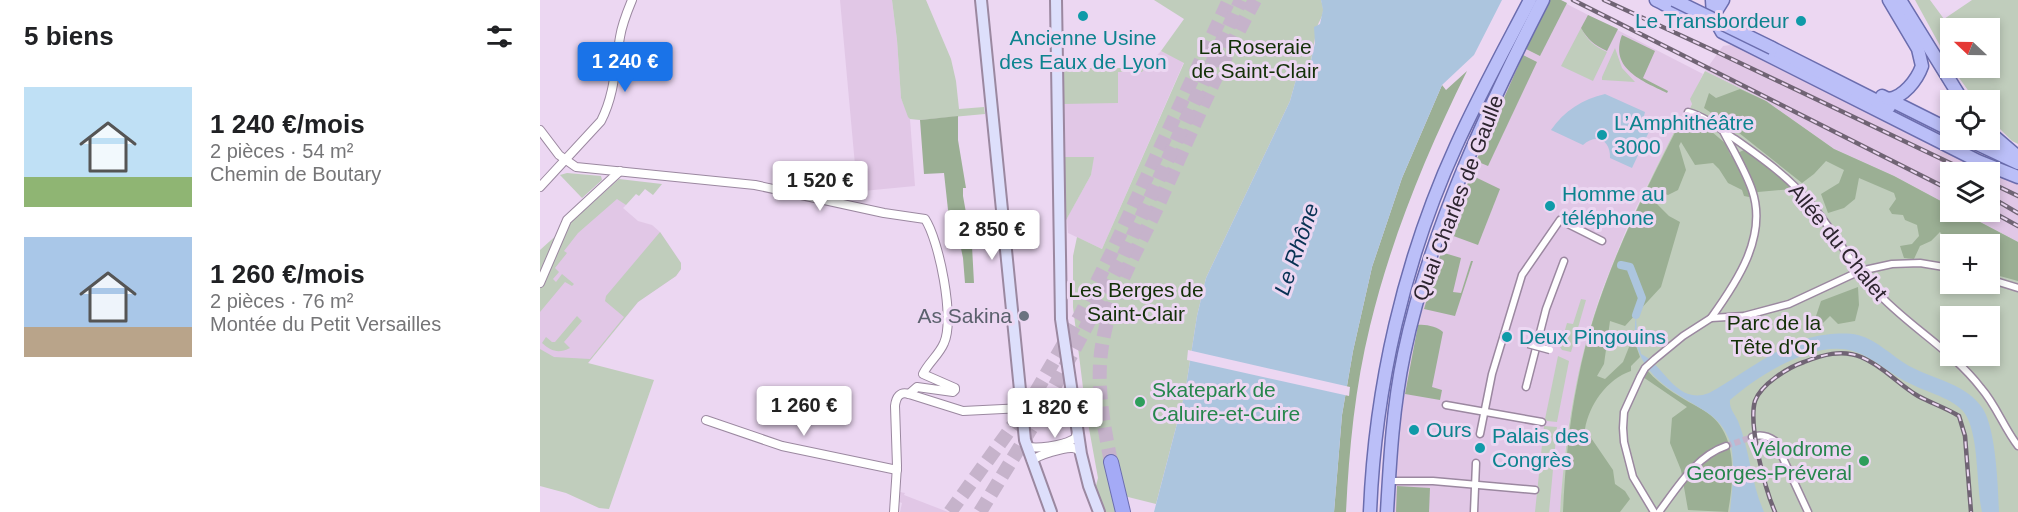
<!DOCTYPE html>
<html lang="fr">
<head>
<meta charset="utf-8">
<style>
	:root { --surface:#fff; --page:#f2f2f2; --text:#202124; --muted:#757577; --accent:#1a73e8 }
	body { margin:0; font-family:Helvetica,sans-serif; background:var(--page); color:var(--text); height:100vh; display:flex; flex-direction:column; font-size:22px; white-space:nowrap }
	* { box-sizing:border-box; margin:0 }
	p { font-size:20px; color:var(--muted) }
	.icon { flex:none; width:33px; height:33px; fill:none; stroke:currentColor; stroke-width:2; stroke-linecap:round; stroke-linejoin:round }
	.map { position:relative; flex:1; overflow:hidden }
	.panel { display:flex; flex-direction:column; background:var(--surface); width:540px }
	.panel>* { flex:none }
	.needle { width:39px; rotate:292deg }
	.controls { position:absolute; left:1400px; top:18px; display:grid; gap:12px }
	.controls a { display:grid; place-items:center; width:60px; height:60px; border-radius:0px; background:var(--surface); box-shadow:0 3px 9px #0003; font-size:30px }
	.price { position:absolute; translate:-50% -51px; padding:0 14px; border-radius:6px; background:#fff; color:#222; font-size:20px; line-height:39px; filter:drop-shadow(0 2px 3px #0008) }
	.price::after { content:''; position:absolute; left:50%; top:36px; width:18px; height:14px; margin-left:-9px; background:inherit; clip-path:polygon(0 0,100% 0,50% 100%) }
	.price.selected { background:var(--accent); color:#fff }
	ul { padding:0; list-style:none }
	li { display:flex; align-items:center; gap:18px; height:150px; padding:0 24px }
	li span { display:grid; place-items:center; flex:none; width:168px; height:120px; border-radius:0px; color:#555 }
	li>.icon { margin-inline-start:auto }
	span .icon { width:72px; height:72px; fill:#fffc; stroke-width:1 }
	li b { font-size:26px }
	h2 { display:flex; justify-content:space-between; align-items:center; height:72px; padding:0 24px; font-size:26px }
	main { display:flex; flex:1; min-height:0 }
	.map>svg:first-child { display:block }
	.built { fill:#e1c7e6 }
	.green { fill:#c0cdbc; fill-rule:evenodd }
	.forest { fill:#9baf94 }
	.water { fill:#acc5de }
	.pier { fill:#ecd7f2 }
	.lines { fill:none; stroke-linecap:round; stroke-linejoin:round }
	.canal { stroke:#acc5de; stroke-width:8 }
	.pedestrian-tunnel { stroke:#c6b3cb; stroke-width:6; stroke-dasharray:6 3; stroke-linecap:butt }
	.trunk-tunnel { stroke:#c6b3cb; stroke-width:14; stroke-dasharray:14 7; stroke-linecap:butt }
	.pedestrian-casing { stroke:#9b88a0; stroke-width:9 }
	.minor-casing { stroke:#9b88a0; stroke-width:10 }
	.secondary-casing { stroke:#9b88a0; stroke-width:14 }
	.primary-casing { stroke:#6b6dae; stroke-width:15 }
	.trunk-casing { stroke:#6b6dae; stroke-width:16 }
	.pedestrian { stroke:#fff; stroke-width:6 }
	.minor { stroke:#fff; stroke-width:8 }
	.secondary { stroke:#dddffb; stroke-width:10 }
	.primary { stroke:#bbbff8; stroke-width:12 }
	.trunk { stroke:#a4aaf6; stroke-width:14 }
	.rail-casing { stroke:#706474; stroke-width:4.5 }
	.rail { stroke:#ecd7f2; stroke-width:2; stroke-dasharray:7; stroke-linecap:butt }
	.pedestrian-bridge-casing { stroke:#9b88a0; stroke-width:9; stroke-linecap:butt }
	.primary-bridge-casing { stroke:#6b6dae; stroke-width:15; stroke-linecap:butt }
	.pedestrian-bridge { stroke:#fff; stroke-width:6 }
	.primary-bridge { stroke:#bbbff8; stroke-width:12 }
	.culture-dot { fill:#0f9aa8; stroke:#ecd7f2; stroke-width:2 }
	.worship-dot { fill:#6b7280; stroke:#ecd7f2; stroke-width:2 }
	.leisure-dot { fill:#2e9e5b; stroke:#ecd7f2; stroke-width:2 }
	.labels { text-anchor:middle; stroke-width:6; stroke-linejoin:round; paint-order:stroke }
	.culture-label { font-size:21px; fill:#0d838f; stroke:#ecd7f2; text-anchor:start }
	.park-label { font-size:21px; fill:#143108; stroke:#ecd7f2 }
	.street-label { font-size:21px; fill:#2d252f; stroke:#ecd7f2 }
	.worship-label { font-size:21px; fill:#5b616d; stroke:#ecd7f2; text-anchor:end }
	.leisure-label { font-size:21px; fill:#27864d; stroke:#ecd7f2; text-anchor:start }
	.water-label { font-size:22px; font-style:italic; fill:#073153; stroke:#ecd7f2 }
</style>
</head>
<body>
<main>
<section class="panel">
<h2>5 biens<svg class="icon" aria-label="filters" viewBox="0 0 24 24"><path d="M4 7h16M4 17h16"/><circle cx="9" cy="7" r="2"/><circle cx="15" cy="17" r="2"/></svg></h2>
<ul>
<li><span style="background:linear-gradient(#bfe0f5 75%,#8fb573 0)"><svg class="icon" aria-label="home" viewBox="0 0 24 24"><path d="M3 11l9-7 9 7M6 9v11h12V9"/></svg></span><div><b>1 240 €/mois</b><p>2 pièces · 54 m²</p><p>Chemin de Boutary</p></div></li>
<li><span style="background:linear-gradient(#a9c7e8 75%,#b9a48a 0)"><svg class="icon" aria-label="home" viewBox="0 0 24 24"><path d="M3 11l9-7 9 7M6 9v11h12V9"/></svg></span><div><b>1 260 €/mois</b><p>2 pièces · 76 m²</p><p>Montée du Petit Versailles</p></div></li>
</ul>
</section>
<div class="map">
<svg width="1478" height="512" viewBox="0 0 1478 512">
	<rect width="100%" height="100%" fill="#ecd7f2"/>
	<g class="built">
		<polygon points="300,0 352,0 357,40 361,98 370,119 375,186 323,191 322,176 316,176"/>
		<polygon points="1019,0 1163,74 1151,99 1152,104 1147,114 1142,116 1090,220 1061,293 1050,327 1034,395 1027,434 1020,512 853,512 861,417 868,370 885,299 935,163 974,74 989,43"/>
		<polygon points="1190,45 1214,52 1478,185 1478,242 1421,212 1449,212 1449,172 1410,172 1410,206 1354,176 1294,149 1226,101 1165,71 1183,46"/>
		<polygon points="621,51 644,62 562,249 528,233 527,218 551,175 553,157 524,157 523,68 605,68"/>
		<polygon points="67,190 86,205 83,208 98,221 112,225 120,232 141,263 141,269 136,276 98,302 48,363 0,359 0,300 6,274"/>
		<polygon points="360,492 365,493 364,495 408,512 360,512 362,503 359,502"/>
	</g>
	<g class="green">
		<polygon points="352,0 386,0 411,59 416,81 419,109 444,107 445,114 380,120 370,119 368,117 361,98 357,40"/>
		<path d="M614,0H781C787,17 778,18 776,32C774,44 772,57 769,69H759L750,101L666,278L657,316L645,393L616,504L584,496L577,512H563L554,493L558,478L546,412L533,307V256L537,237L562,249L644,63L621,51L644,19Z"/>
		<polygon points="1375,0 1390,0 1404,19 1432,0 1478,0 1478,144 1472,141 1449,118 1449,100 1435,100 1412,68 1449,68 1449,28 1410,28 1410,64"/>
		<path d="M1041,28C1048,41 1054,46 1067,52L1053,81L1021,66Z"/>
		<polygon points="1075,48 1082,68 1095,82 1062,80 1062,77"/>
		<polygon points="523,68 605,68 602,72 578,72 578,103 523,104"/>
		<path d="M1165,71L1226,101L1294,149L1354,176L1410,206V212H1421L1478,242V512H1020C1025,437 1036,363 1062,292C1084,231 1113,174 1142,116L1147,114L1152,104L1150,99ZM1410,244H1449V284H1410ZM1410,316H1449V356H1410Z"/>
		<polygon points="524,157 554,157 551,175 525,222"/>
		<polygon points="27,173 61,176 62,180 42,198 20,175"/>
		<polygon points="79,179 122,184 113,195 105,189 99,196 96,194 86,205 77,199 38,233 24,251 27,253 15,268 19,272 13,279 16,282 22,274 34,284 32,286 25,282 0,312 0,250"/>
		<polygon points="120,232 141,263 141,269 136,276 98,302 48,363 114,380 69,509 59,508 26,493 0,486 0,349 14,357 50,359 84,317 65,301 66,296"/>
		<polygon points="1041,299 1046,300 1031,352 1022,350 1020,347 1027,323 1033,324"/>
		<path d="M37,316L42,321L24,342L30,348C18,354 11,351 2,343L6,337L12,342H15Z"/>
		<polygon points="1018,356 1029,361 1017,422 1007,421 1005,419"/>
		<polygon points="1004,426 1017,427 1009,512 995,512"/>
	</g>
	<g class="forest">
		<polygon points="1010,0 1021,0 1027,3 1000,56 986,49"/>
		<path d="M1048,15L1078,29L1067,51C1054,45 1048,40 1041,28Z"/>
		<path d="M1082,35L1115,51L1103,78L1128,91L1127,93C1103,81 1069,69 1082,35Z"/>
		<polygon points="983,55 997,62 948,166 936,161"/>
		<path d="M927,71C886,154 852,236 830,326C815,387 809,450 806,512H794L802,415L813,351L832,267L862,178L902,85L906,90Z"/>
		<polygon points="1200,89 1226,101 1294,149 1354,176 1410,206 1410,212 1421,212 1478,242 1478,281 1449,273 1449,244 1413,244 1414,241 1404,237 1400,232 1391,241 1380,246 1374,259 1364,258 1360,246 1372,244 1379,236 1377,225 1365,220 1363,215 1352,214 1349,209 1356,199 1354,193 1319,178 1315,199 1304,208 1288,213 1281,194 1299,183 1304,170 1286,161 1274,174 1262,183 1189,125 1164,108 1169,93 1176,98"/>
		<path d="M1146,115L1152,121L1155,118L1159,121L1185,143L1191,156L1204,150L1233,171L1252,189L1218,192L1209,197L1204,196L1202,190L1188,183L1179,169L1173,163L1155,165L1141,142L1139,146L1146,170L1138,190L1128,195L1119,192L1115,202L1129,216L1140,222L1121,287L1085,326L1070,321L1064,364L1057,376L1065,379L1083,362L1091,342L1095,343L1100,357L1091,366V371C1067,379 1049,405 1045,429L1073,470L1075,484L1085,491L1090,499L1080,512H1023C1025,468 1029,423 1038,380C1056,286 1100,201 1143,117Z"/>
		<polygon points="418,116 418,140 426,188 423,188 423,196 432,246 434,283 425,283 423,258 415,220 409,219 404,173 384,174 380,120"/>
		<polygon points="931,175 960,189 938,245 908,234"/>
		<polygon points="901,252 921,258 913,292 921,293 931,261 933,261 915,316 884,309"/>
		<polygon points="1318,287 1319,305 1315,321 1298,324 1290,316 1282,324 1275,319 1281,301"/>
		<path d="M878,325C886,324 898,327 903,332L892,387L902,390L900,400L865,394Z"/>
		<path d="M1107,370C1122,388 1144,399 1163,410C1199,431 1194,478 1188,512L1148,510L1141,470L1130,443L1132,418L1147,407L1103,377Z"/>
		<polygon points="857,486 890,488 889,512 856,512"/>
	</g>
	<g class="water">
		<polygon points="781,0 962,0 934,55 902,85 862,178 832,267 813,351 802,415 794,512 614,512 645,393 657,316 666,278 750,101 759,69 766,67 766,70 769,69 775,43 774,27 780,24 783,10"/>
		<path d="M1065,94L1105,112L1104,116L1114,121L1092,168L1070,158C1071,140 1056,133 1043,145L1011,130C1024,111 1043,99 1065,94Z"/>
		<path d="M1096,315L1097,335L1101,354C1124,364 1136,406 1169,393C1200,376 1240,344 1273,337C1286,334 1305,332 1318,335C1337,340 1352,356 1369,366C1393,379 1427,384 1443,409C1456,430 1458,486 1459,512H1442C1436,484 1439,441 1427,417C1419,400 1389,393 1373,385C1352,376 1335,358 1313,351C1275,339 1217,376 1190,400C1189,409 1195,414 1198,421C1210,451 1211,483 1224,512H1190C1192,493 1196,456 1189,439C1181,419 1167,412 1150,402C1115,382 1089,359 1096,315Z"/>
	</g>
	<polygon class="pier" points="648,350 810,387 809,396 647,360"/>
	<g class="lines">
		<polyline class="canal" points="1081,265 1090,267 1102,298 1096,315"/>
		<polyline class="pedestrian-tunnel" points="1186,446 1212,437"/>
		<g class="trunk-tunnel">
			<path d="M571,462C563,422 555,381 563,340C571,295 596,252 616,210C648,139 678,68 715,0"/>
			<polyline points="410,512 490,402 540,316 572,252 689,0"/>
			<polyline points="440,512 500,414 583,257 701,0"/>
		</g>
		<g class="pedestrian-casing">
			<g id="pedestrian">
				<path d="M1148,112C1166,117 1180,129 1195,139C1222,158 1250,178 1271,204C1294,231 1310,263 1334,289C1366,325 1411,349 1441,388C1456,405 1464,428 1478,446"/>
				<polyline points="1449,279 1478,288"/>
				<path d="M1171,318C1197,282 1228,236 1212,190C1205,170 1193,150 1183,131"/>
				<polyline points="986,387 1006,309 1024,261"/>
				<polyline points="906,405 1002,422"/>
				<polyline points="940,434 952,374 982,275 1020,220 1062,241"/>
				<path d="M1212,437C1220,434 1228,436 1235,441L1268,512"/>
				<polyline points="853,481 893,481 995,490"/>
				<polyline points="934,512 936,463"/>
				<polyline points="1114,512 1093,477 1084,442 1083,428 1084,412 1100,377 1105,368 1115,359 1143,336 1171,318 1204,316 1249,304 1320,271 1352,264 1380,263 1410,268"/>
				<path d="M1119,512C1137,488 1156,456 1186,446"/>
			</g>
		</g>
		<g class="minor-casing">
			<g id="minor">
				<path d="M0,130L19,155L36,167L215,185L344,213L385,219C399,240 415,319 404,343C399,355 388,363 383,374L415,388V390L413,392L377,387L369,394"/>
				<path d="M0,187L61,121C75,94 75,66 80,37C82,24 87,12 92,0"/>
				<polyline points="0,283 27,220 80,171"/>
				<polyline points="166,420 242,446 357,470"/>
				<path d="M487,446C495,450 523,445 532,440C536,438 536,437 537,432"/>
				<path d="M492,461C497,455 525,447 533,448C538,449 538,450 541,454"/>
				<path d="M354,512L357,466L355,406C356,397 360,391 369,394L423,411L481,408"/>
			</g>
		</g>
		<g class="secondary-casing">
			<g id="secondary">
				<polyline points="441,0 485,440 511,512"/>
				<polyline points="516,0 521,319 541,454 549,486 559,512"/>
			</g>
		</g>
		<g class="primary-casing">
			<g id="primary">
				<path d="M1116,0C1135,9 1152,23 1173,16L1183,0"/>
				<polyline points="1172,0 1173,16 1182,32 1438,161 1478,177"/>
				<polyline points="1360,0 1422,100"/>
				<polyline points="1232,48 1349,107"/>
				<polyline points="1342,96 1410,130"/>
				<path d="M1348,99C1363,98 1377,80 1382,66L1378,49L1349,0"/>
				<polyline points="1449,132 1478,157"/>
				<polyline points="1429,140 1478,163"/>
				<path d="M830,512C835,387 864,260 916,146C938,97 965,48 990,0"/>
				<path d="M847,512C850,459 853,406 864,354C889,234 947,109 1003,0"/>
			</g>
		</g>
		<g class="trunk-casing">
			<polyline id="trunk" points="571,462 583,512"/>
		</g>
		<use href="#pedestrian" class="pedestrian"/>
		<use href="#minor" class="minor"/>
		<use href="#secondary" class="secondary"/>
		<use href="#primary" class="primary"/>
		<use href="#trunk" class="trunk"/>
		<g class="rail-casing">
			<g id="rail">
				<polyline points="1033,0 1410,190"/>
				<polyline points="1064,0 1179,53 1429,172"/>
				<polyline points="1449,182 1478,196"/>
				<polyline points="1449,196 1478,213"/>
				<polyline points="1449,210 1478,226"/>
				<path d="M1235,512C1225,489 1208,425 1215,401C1221,384 1249,367 1264,362C1282,355 1302,349 1321,357C1343,366 1358,384 1378,396C1391,403 1406,408 1419,416L1425,436L1431,512"/>
			</g>
		</g>
		<use href="#rail" class="rail"/>
		<g class="pedestrian-bridge-casing">
			<polyline id="pedestrian-bridge" points="988,344 1010,350"/>
		</g>
		<g class="primary-bridge-casing">
			<polyline id="primary-bridge" points="1134,0 1232,48"/>
		</g>
		<use href="#pedestrian-bridge" class="pedestrian-bridge"/>
		<use href="#primary-bridge" class="primary-bridge"/>
	</g>
	<g class="culture-dot">
		<circle cx="543" cy="16" r="6"/>
		<circle cx="1261" cy="21" r="6"/>
		<circle cx="1062" cy="135" r="6"/>
		<circle cx="1010" cy="206" r="6"/>
		<circle cx="967" cy="337" r="6"/>
		<circle cx="874" cy="430" r="6"/>
		<circle cx="940" cy="448" r="6"/>
	</g>
	<circle class="worship-dot" cx="484" cy="316" r="6"/>
	<g class="leisure-dot">
		<circle cx="600" cy="402" r="6"/>
		<circle cx="1324" cy="461" r="6"/>
	</g>
	<g class="labels">
		<g class="culture-label">
			<text x="1249" y="28" text-anchor="end">Le Transbordeur</text>
			<text x="543" y="45" text-anchor="middle">Ancienne Usine<tspan x="543" dy="24">des Eaux de Lyon</tspan></text>
			<text x="1074" y="130">L’Amphithéâtre<tspan x="1074" dy="24">3000</tspan></text>
			<text x="1022" y="201">Homme au<tspan x="1022" dy="24">téléphone</tspan></text>
			<text x="979" y="344">Deux Pingouins</text>
			<text x="886" y="437">Ours</text>
			<text x="952" y="443">Palais des<tspan x="952" dy="24">Congrès</tspan></text>
		</g>
		<g class="park-label">
			<text x="715" y="54">La Roseraie<tspan x="715" dy="24">de Saint-Clair</tspan></text>
			<text x="596" y="297">Les Berges de<tspan x="596" dy="24">Saint-Clair</tspan></text>
			<text x="1234" y="330">Parc de la<tspan x="1234" dy="24">Tête d'Or</tspan></text>
		</g>
		<g class="street-label">
			<text transform="translate(918 198) rotate(-69)" y="7">Quai Charles de Gaulle</text>
			<text transform="translate(1298 242) rotate(51)" y="7">Allée du Chalet</text>
		</g>
		<g class="worship-label">
			<text x="472" y="323">As Sakina</text>
		</g>
		<g class="leisure-label">
			<text x="612" y="397">Skatepark de<tspan x="612" dy="24">Caluire-et-Cuire</tspan></text>
			<text x="1312" y="456" text-anchor="end">Vélodrome<tspan x="1312" dy="24">Georges-Préveral</tspan></text>
		</g>
		<g class="water-label">
			<text transform="translate(756 249) rotate(-71)" y="8">Le Rhône</text>
		</g>
	</g>
</svg>
<div class="controls">
<a><svg class="needle" viewBox="-14 -14 28 28"><path d="M0-13l5 13h-10z" fill="#e53935"/><path d="M0 13l5-13h-10z" fill="#757577"/></svg></a>
<a><svg class="icon" aria-label="locate" viewBox="0 0 24 24"><circle cx="12" cy="12" r="6"/><path d="M12 2v4M12 18v4M2 12h4M18 12h4"/></svg></a>
<a><svg class="icon" aria-label="layers" viewBox="0 0 24 24"><path d="M12 4l9 5-9 5-9-5zM3 14l9 5 9-5"/></svg></a>
<a>+</a>
<a>−</a>
</div>
<b class="price selected" style="left:85px;top:93px">1 240 €</b>
<b class="price" style="left:280px;top:212px">1 520 €</b>
<b class="price" style="left:452px;top:261px">2 850 €</b>
<b class="price" style="left:264px;top:437px">1 260 €</b>
<b class="price" style="left:515px;top:439px">1 820 €</b>
</div>
</main>
</body>
</html>
